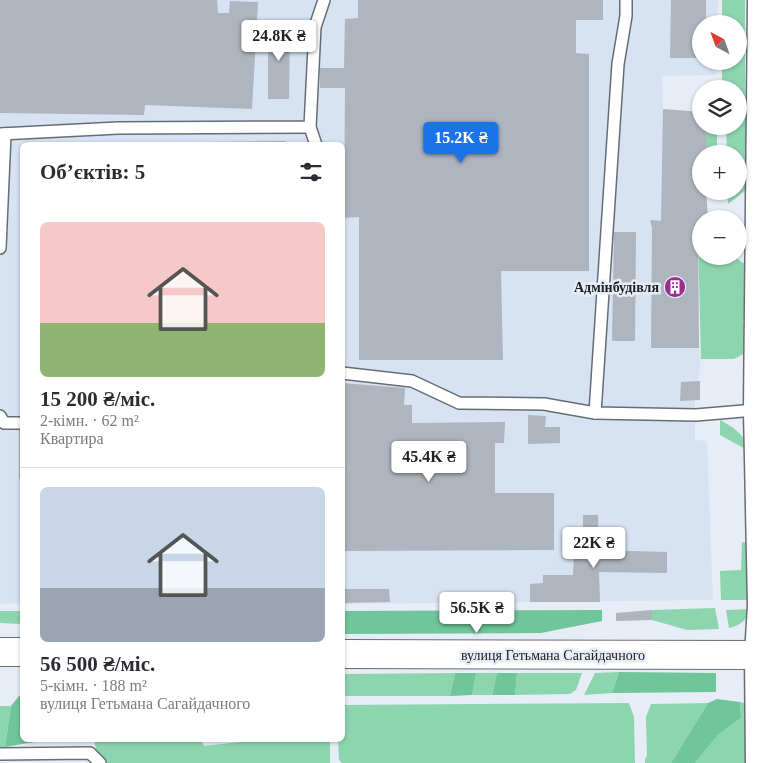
<!DOCTYPE html>
<html lang="uk">
<head>
<meta charset="utf-8">
<style>
	:root { --surface:#fff; --page:#f7f7f7; --text:#2b2b33; --muted:#7c7c81; --line:#e1e1e2; --accent:#1a73e8 }
	body { margin:0; font-family:"Times New Roman",serif; background:var(--page); color:var(--text); height:100vh; display:flex; flex-direction:column; font-size:19px; white-space:nowrap }
	* { box-sizing:border-box; margin:0 }
	p { font-size:16px; color:var(--muted) }
	.icon { flex:none; width:28px; height:28px; fill:none; stroke:currentColor; stroke-width:2; stroke-linecap:round; stroke-linejoin:round }
	.map { position:relative; flex:1; overflow:hidden }
	.sheet { position:absolute; left:20px; top:142px; width:325px; height:600px; display:flex; flex-direction:column; background:var(--surface); border-radius:8px; box-shadow:0 1px 4px #0004 }
	.sheet>* { flex:none }
	.needle { width:32px; rotate:319deg }
	.buttons { position:absolute; left:692px; top:15px; display:grid; gap:10px }
	.buttons a { display:grid; place-items:center; width:55px; height:55px; border-radius:50%; background:var(--surface); box-shadow:0 1px 4px #0004; font-size:25px }
	.price { position:absolute; translate:-50% -42px; padding:0 11px; border-radius:5px; background:#fff; color:#222; font-size:16px; line-height:32px; filter:drop-shadow(0 1px 2px #0008) }
	.price::after { content:''; position:absolute; left:50%; top:30px; width:15px; height:11px; margin-left:-8px; background:inherit; clip-path:polygon(0 0,100% 0,50% 100%) }
	.price.current { background:var(--accent); color:#fff }
	ul { padding:0; list-style:none }
	li { display:grid; align-content:center; gap:10px; height:265px; padding:0 20px }
	li+li { border-top:1px solid var(--line) }
	li span { display:grid; place-items:center; height:155px; border-radius:8px; color:#555 }
	li>.icon { margin-inline-start:auto }
	span .icon { width:90px; height:90px; fill:#fffc; stroke-width:1 }
	li b { font-size:21px }
	h2 { display:flex; justify-content:space-between; align-items:center; height:60px; padding:0 20px; font-size:21px }
	.map>svg:first-child { display:block }
	.built { fill:#d7e3f3 }
	.green { fill:#8dd5af }
	.forest { fill:#6fc69a }
	.building { fill:#aeb5be }
	.lines { fill:none; stroke-linecap:round; stroke-linejoin:round }
	.lane-casing { stroke:#676d75; stroke-width:14 }
	.street-casing { stroke:#676d75; stroke-width:25 }
	.secondary-casing { stroke:#676d75; stroke-width:30 }
	.lane { stroke:#fff; stroke-width:11 }
	.street { stroke:#fff; stroke-width:22 }
	.secondary { stroke:#fff; stroke-width:28 }
	.labels { text-anchor:middle; stroke-width:5; stroke-linejoin:round; paint-order:stroke }
	.poi-label { font-size:14px; font-weight:bold; fill:#202226; stroke:#e6edf7; text-anchor:end }
	.street-label { font-size:14px; fill:#202226; stroke:#e6edf7 }
</style>
</head>
<body>
<div class="map">
<svg width="763" height="763" viewBox="0 0 763 763">
	<rect width="100%" height="100%" fill="#e6edf7"/>
	<polygon class="built" points="181,0 718,0 717,24 701,24 701,61 716,61 716,75 662,76 663,109 701,112 701,126 706,126 706,154 701,154 701,191 706,191 708,219 701,219 701,238 699,238 699,348 701,359 695,402 695,440 707,441 713,600 343,604 342,145 22,145 22,603 0,604 0,11"/>
	<g class="green">
		<polygon points="722,0 745,0 745,97 739,97 739,89 722,89 722,61 739,61 739,24 722,24"/>
		<polygon points="739,101 749,101 747,189 728,204 727,191 739,191 739,154 727,154 726,126 739,126"/>
		<rect x="706" y="126" width="11" height="28"/>
		<polygon points="698,238 701,238 701,256 733,256 752,269 746,302 743,324 754,337 745,353 734,359 701,359"/>
		<path d="M720,420C733,427 747,436 749,451L720,435Z"/>
		<polygon points="742,542 749,543 749,600 721,600 720,571 741,570"/>
		<polygon points="715,608 719,629 687,630 652,620 652,610"/>
		<path d="M750,609C746,621 741,625 729,628L726,610Z"/>
		<polygon points="0,611 22,611 22,624 0,623"/>
		<polygon points="619,672 612,693 584,695 595,673"/>
		<polygon points="455,673 450,696 343,696 342,674"/>
		<polygon points="476,673 497,673 492,695 472,695"/>
		<polygon points="517,673 582,673 576,690 570,694 515,695"/>
		<polygon points="740,702 745,703 747,763 695,763 718,735 741,718"/>
		<polygon points="629,703 634,717 635,763 342,763 339,760 338,740 342,740 343,705"/>
		<polygon points="708,703 671,763 645,763 645,759 647,756 646,717 651,704"/>
		<polygon points="0,706 11,706 5,747 0,748"/>
		<polygon points="94,740 201,740 204,746 259,740 330,740 330,763 101,763 97,753"/>
	</g>
	<g class="forest">
		<polygon points="602,610 602,621 541,633 343,634 343,611"/>
		<polygon points="619,672 716,673 716,692 612,693"/>
		<polygon points="455,673 476,673 472,695 450,696"/>
		<polygon points="497,673 517,673 515,695 492,695"/>
		<polygon points="19,696 22,696 22,740 46,740 5,747 11,706"/>
		<polygon points="717,699 740,702 741,718 718,735 695,763 671,763 708,703"/>
	</g>
	<g class="building">
		<polygon points="0,0 217,0 218,13 229,13 230,1 258,2 252,109 145,105 144,115 0,113"/>
		<polygon points="358,0 603,0 603,20 576,20 576,53 589,54 589,271 501,271 503,360 359,360 359,217 344,218 345,88 320,88 320,68 344,68 345,19 358,18"/>
		<polygon points="671,0 706,0 706,24 701,24 701,58 670,58"/>
		<polygon points="268,25 290,25 289,99 268,99"/>
		<polygon points="663,109 701,112 701,126 706,126 706,154 701,154 701,191 706,191 708,219 701,219 701,238 698,238 699,348 651,348 652,228 650,220 661,221"/>
		<polygon points="285,141 285,145 211,145 211,142"/>
		<rect x="25" y="142" width="108" height="3"/>
		<polygon points="614,232 636,232 635,341 612,341"/>
		<polygon points="700,381 700,400 680,401 681,382"/>
		<polygon points="342,383 405,388 404,405 412,405 412,423 505,422 504,443 495,443 495,493 554,493 554,550 342,551"/>
		<polygon points="528,415 546,416 545,427 560,427 560,443 528,444"/>
		<rect x="19" y="428" width="3" height="51"/>
		<polygon points="583,515 598,515 599,550 667,552 667,573 599,572 600,602 530,602 530,584 543,583 543,575 573,575 574,551 583,550"/>
		<polygon points="342,589 389,589 390,602 342,603"/>
		<polygon points="652,610 652,620 616,621 616,613"/>
	</g>
	<g class="lines">
		<g class="lane-casing">
			<g id="lane">
				<polyline points="310,127 316,145"/>
				<polyline points="0,134 118,128 310,127 315,27 324,0"/>
				<polyline points="0,248 5,134"/>
				<polyline points="342,373 412,381 459,403 544,404 595,413 696,415 755,410"/>
				<polyline points="595,413 618,64 626,16 626,0"/>
				<polyline points="0,416 4,423 22,423"/>
				<polyline points="0,754 90,753 100,763"/>
			</g>
		</g>
		<g class="street-casing">
			<polyline id="street" points="757,763 756,655 759,605 755,410 759,0"/>
		</g>
		<g class="secondary-casing">
			<g id="secondary">
				<polyline points="0,652 22,652"/>
				<polyline points="342,654 763,655"/>
			</g>
		</g>
		<use href="#lane" class="lane"/>
		<use href="#street" class="street"/>
		<use href="#secondary" class="secondary"/>
	</g>
	<defs>
		<g id="building-disc" transform="scale(1.125)"><circle r="9.5" fill="#9b2e8f" stroke="#e6edf7"/><path d="M-4-6H4V6H1V3H-1V6H-4ZM-2.5-4.3h1.7v1.8h-1.7ZM.8-4.3h1.7v1.8H.8ZM-2.5-1h1.7V.8h-1.7ZM.8-1h1.7V.8H.8Z" fill="#fff"/></g>
	</defs>
	<g fill-rule="evenodd">
		<use href="#building-disc" x="675" y="287"/>
	</g>
	<g class="labels">
		<g class="poi-label">
			<text x="659" y="292">Адмінбудівля</text>
		</g>
		<g class="street-label">
			<text x="553" y="660">вулиця Гетьмана Сагайдачного</text>
		</g>
	</g>
</svg>
<div class="buttons">
<a><svg class="needle" viewBox="-14 -14 28 28"><path d="M0-13l5 13h-10z" fill="#e53935"/><path d="M0 13l5-13h-10z" fill="#7c7c81"/></svg></a>
<a><svg class="icon" aria-label="layers" viewBox="0 0 24 24"><path d="M12 4l9 5-9 5-9-5zM3 14l9 5 9-5"/></svg></a>
<a>+</a>
<a>−</a>
</div>
<b class="price" style="left:279px;top:62px">24.8K ₴</b>
<b class="price current" style="left:461px;top:164px">15.2K ₴</b>
<b class="price" style="left:429px;top:483px">45.4K ₴</b>
<b class="price" style="left:594px;top:569px">22K ₴</b>
<b class="price" style="left:477px;top:634px">56.5K ₴</b>
<section class="sheet">
<h2>Об’єктів: 5<svg class="icon" aria-label="filters" viewBox="0 0 24 24"><path d="M4 7h16M4 17h16"/><circle cx="9" cy="7" r="2"/><circle cx="15" cy="17" r="2"/></svg></h2>
<ul>
<li><span style="background:linear-gradient(#f6c9c9 65%,#8fb573 0)"><svg class="icon" aria-label="home" viewBox="0 0 24 24"><path d="M3 11l9-7 9 7M6 9v11h12V9"/></svg></span><div><b>15 200 ₴/міс.</b><p>2-кімн. · 62 m²</p><p>Квартира</p></div></li>
<li><span style="background:linear-gradient(#c9d6e8 65%,#9aa5b1 0)"><svg class="icon" aria-label="home" viewBox="0 0 24 24"><path d="M3 11l9-7 9 7M6 9v11h12V9"/></svg></span><div><b>56 500 ₴/міс.</b><p>5-кімн. · 188 m²</p><p>вулиця Гетьмана Сагайдачного</p></div></li>
</ul>
</section>
</div>
</body>
</html>
